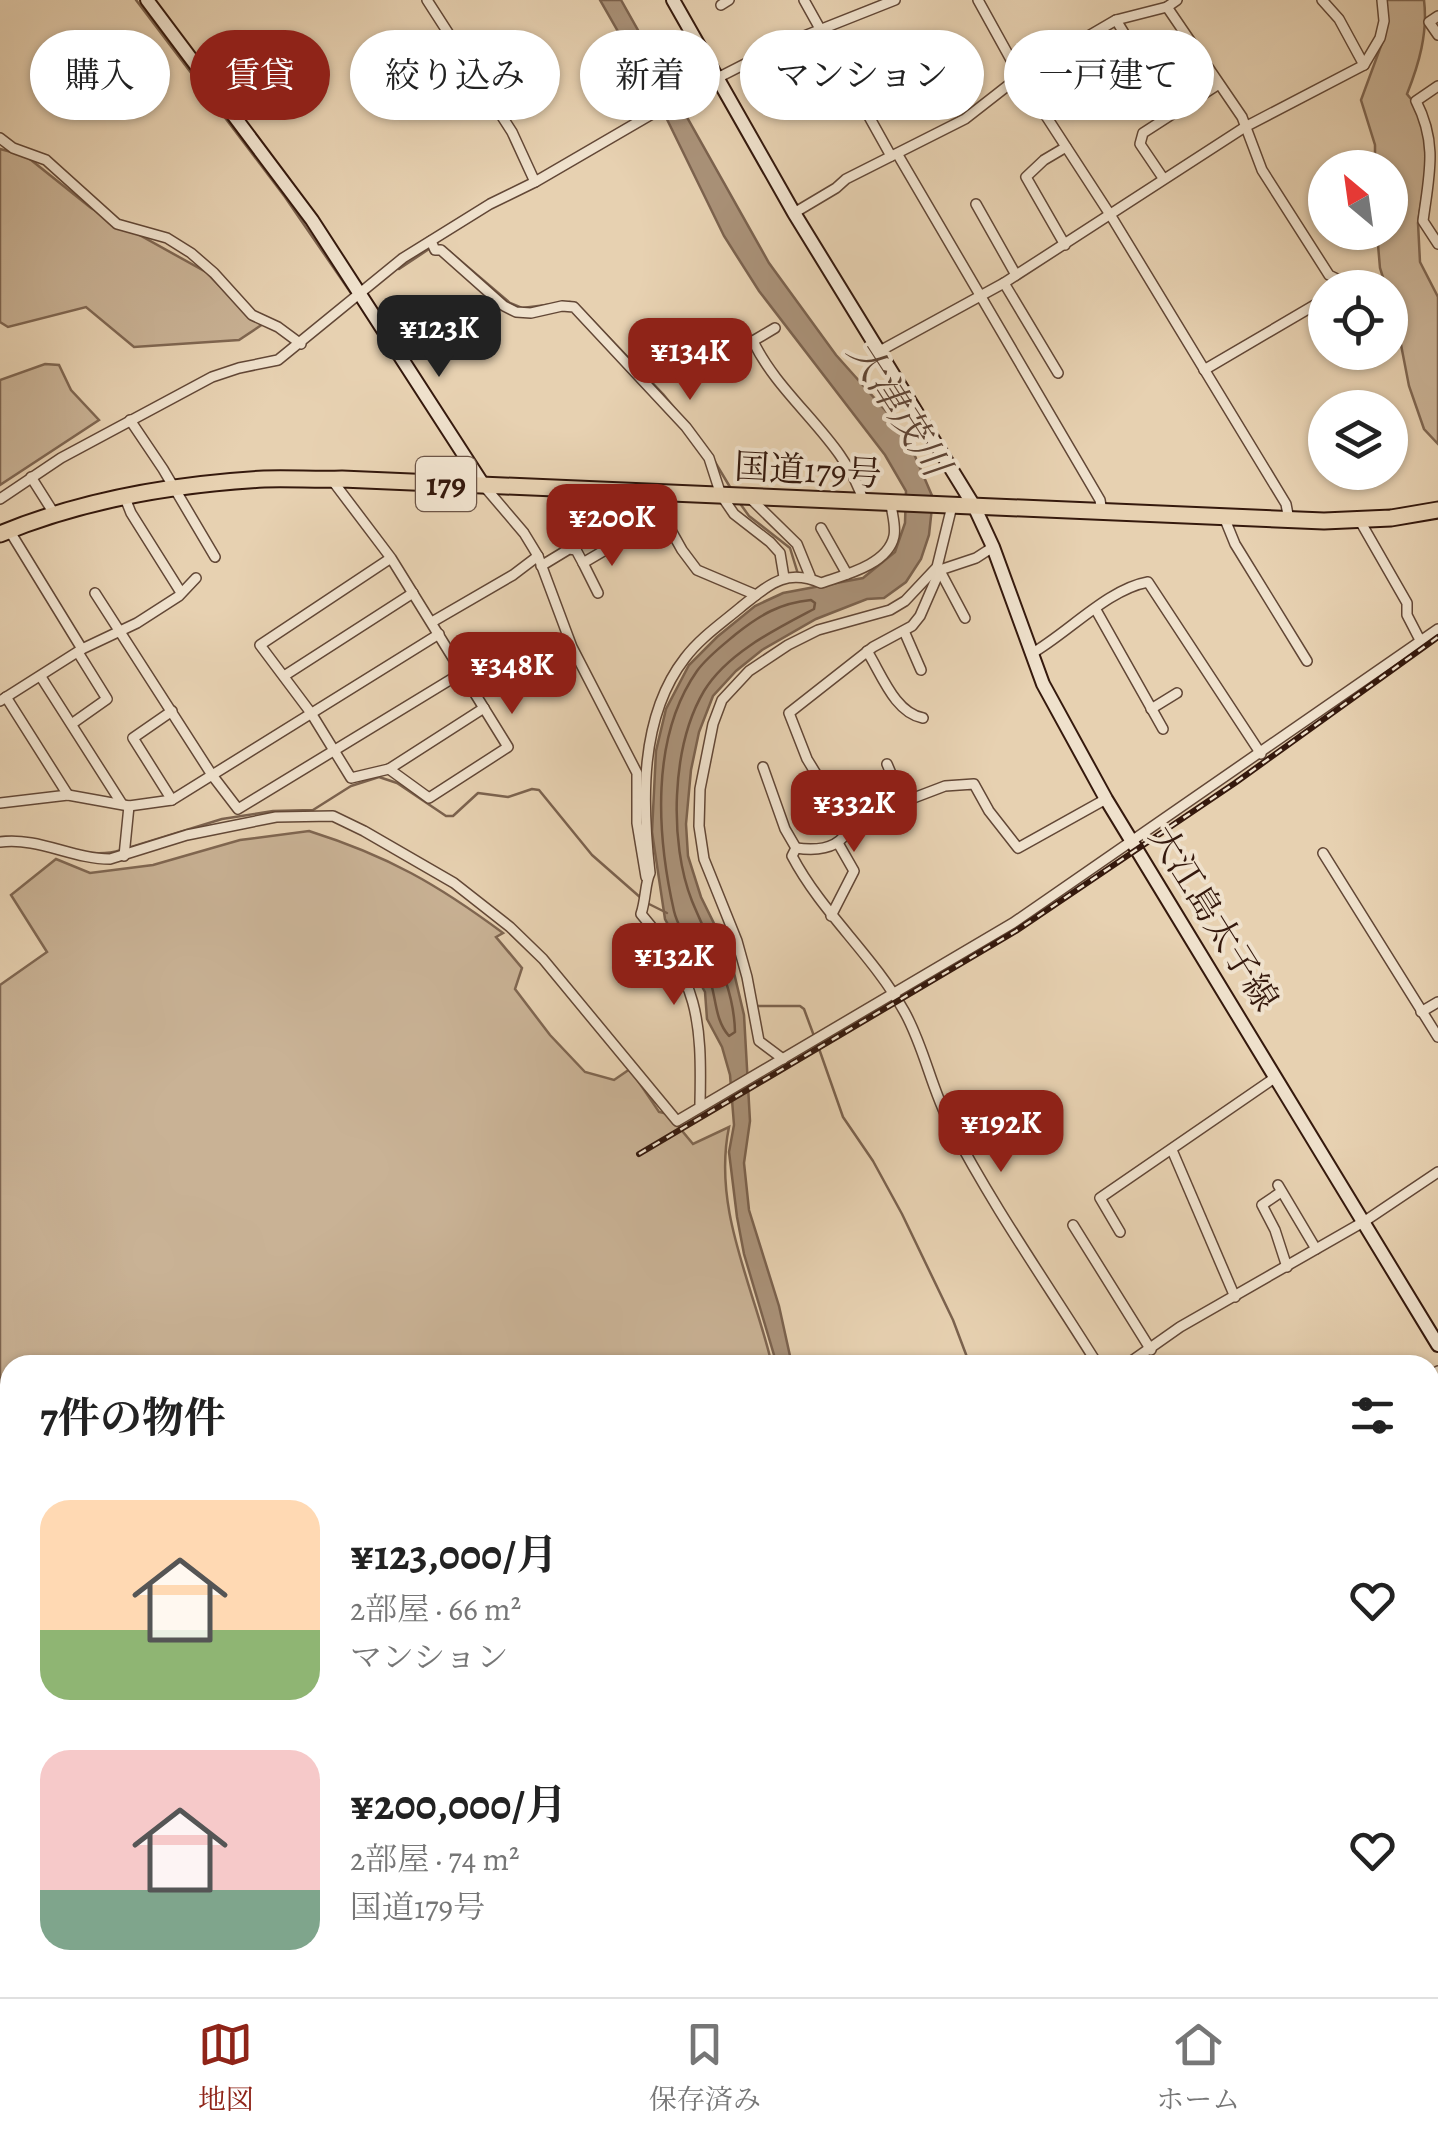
<!DOCTYPE html>
<html lang="ja">
<head>
<meta charset="utf-8">
<style>
	:root { --surface:#fff; --page:#f6f6f6; --text:#222; --muted:#767676; --line:#e0e0e0; --accent:#8f2418 }
	body { margin:0; font-family:Alegreya,"Noto Serif JP",serif; background:var(--page); color:var(--text); height:100vh; display:flex; flex-direction:column; font-size:38px; white-space:nowrap }
	* { box-sizing:border-box; margin:0 }
	p { font-size:32px; color:var(--muted) }
	.icon { flex:none; width:55px; height:55px; fill:none; stroke:currentColor; stroke-width:2; stroke-linecap:round; stroke-linejoin:round }
	.map { position:relative; flex:1; overflow:hidden }
	.side { position:absolute; left:0px; top:1355px; width:1440px; height:642px; display:flex; flex-direction:column; background:var(--surface); border-radius:30px 30px 0 0; box-shadow:0 2px 8px #0004 }
	.side>* { flex:none }
	.guide { position:absolute; left:30px; top:30px; width:1380px; height:90px; display:flex; gap:20px }
	.needle { width:65px; rotate:331deg }
	.buttons { position:absolute; left:1308px; top:150px; display:grid; gap:20px }
	.buttons a { display:grid; place-items:center; width:100px; height:100px; border-radius:50%; background:var(--surface); box-shadow:0 2px 8px #0004; font-size:50px }
	.price { position:absolute; translate:-50% -85px; padding:0 22px; border-radius:20px; background:var(--accent); color:#fff; font-size:32px; line-height:65px; filter:drop-shadow(0 2px 5px #0008) }
	.price::after { content:''; position:absolute; left:50%; top:60px; width:30px; height:22px; margin-left:-15px; background:inherit; clip-path:polygon(0 0,100% 0,50% 100%) }
	.price.active { background:#222; color:#fff }
	ul { padding:0; list-style:none }
	li { display:flex; align-items:center; gap:30px; height:250px; padding:0 40px }
	li span { display:grid; place-items:center; flex:none; width:280px; height:200px; border-radius:30px; color:#555 }
	li>.icon { margin-inline-start:auto }
	span .icon { width:120px; height:120px; fill:#fffc; stroke-width:1 }
	li b { font-size:42px }
	h2 { display:flex; justify-content:space-between; align-items:center; height:120px; padding:0 40px; font-size:42px }
	.chip { padding:0 35px; border-radius:45px; background:var(--surface); box-shadow:0 2px 8px #0004; font-size:35px; line-height:90px }
	.chip.active { background:var(--accent); color:#fff }
	.dock { display:flex; justify-content:space-around; align-items:center; height:140px; border-top:2px solid var(--line); background:var(--surface); font-size:28px; color:var(--muted) }
	.dock a { display:grid; justify-items:center; gap:5px }
	.dock .active { color:var(--accent) }
	.map>svg:first-child { display:block }
	.green { fill:#c9b295; stroke:#7f6651; stroke-width:2.5 }
	.water { fill:#aa9279; stroke:#7b624e; stroke-width:2.5 }
	.lines { fill:none; stroke-linecap:round; stroke-linejoin:round }
	.shore { stroke:#705643; stroke-width:2.5 }
	.stream { stroke:#7b624e; stroke-width:2.5 }
	.street-casing { stroke:#624736; stroke-width:12 }
	.secondary-casing { stroke:#35190d; stroke-width:16 }
	.highway-casing { stroke:#35190d; stroke-width:19 }
	.street { stroke:#efe1cc; stroke-width:9 }
	.secondary { stroke:#efe1cc; stroke-width:12 }
	.highway { stroke:#e7d1b1; stroke-width:15 }
	.rail-casing { stroke:#35190d; stroke-width:6 }
	.rail { stroke:#efe1cc; stroke-width:2.5; stroke-dasharray:8; stroke-linecap:butt }
	.labels { text-anchor:middle; stroke-width:8; stroke-linejoin:round; paint-order:stroke }
	.shield { fill:#efe1cc; stroke:#6d5546; stroke-width:2.5 }
	.shield-label { font-size:32px; font-weight:bold; fill:#35190d }
	.street-label { font-size:35px; fill:#35190d; stroke:#efe1cc }
	.water-label { font-size:38px; font-style:italic; fill:#5e4333; stroke:#efe1cc }
</style>
</head>
<body>
<div class="map">
<svg width="1438" height="1997" viewBox="0 0 1438 1997">
	<rect width="100%" height="100%" fill="#e7d1b1"/>
	<filter id="stains"><feTurbulence type="fractalNoise" baseFrequency=".002" numOctaves="4"/><feColorMatrix values="0 0 0 0 .2 0 0 0 0 .09 0 0 0 0 .02 0 0 0 .5 -.17"/></filter>
	<radialGradient id="worn" r=".72"><stop offset=".6" stop-color="#630" stop-opacity="0"/><stop offset="1" stop-color="#630" stop-opacity=".3"/></radialGradient>
	<g class="green">
		<path d="M1384,0H1424C1428,33 1419,64 1407,94L1415,104L1429,152L1418,223L1420,262L1438,297V444L1424,429L1409,386L1390,288L1386,287L1380,268L1377,233L1390,232V168L1375,167V145L1361,100L1385,35Z"/>
		<polygon points="0,149 26,156 91,208 206,272 244,311 263,324 239,340 134,347 86,307 8,327 0,322"/>
		<polygon points="45,364 59,365 71,390 99,420 0,485 0,380"/>
		<path d="M309,831C388,856 437,884 503,933L496,937L522,968L515,989L550,1035L585,1072L614,1080L630,1069L659,1112L668,1114L693,1144L729,1127C712,1209 754,1287 772,1365H10V1988H690L688,1992L673,1997H0V985L47,952L11,895L56,859L90,873L153,865L240,840Z"/>
	</g>
	<polygon class="water" points="600,0 621,0 769,263 836,355 893,419 915,456 933,498 929,535 921,559 906,582 884,598 867,599 816,619 762,650 736,671 713,696 699,732 691,770 686,824 688,856 701,897 730,956 744,1015 750,1121 744,1163 749,1210 779,1306 792,1365 777,1365 744,1254 737,1217 729,1152 734,1125 730,1075 722,1047 707,1019 705,992 665,919 652,832 656,751 666,709 689,665 717,637 755,606 783,593 863,578 895,552 905,523 906,491 885,455 759,291 724,236 660,105"/>
	<g class="lines">
		<path class="shore" d="M811,600L815,603L814,609C776,629 727,653 704,691C671,747 669,843 692,901C710,945 734,984 735,1032L729,1036C713,1018 717,993 707,972C697,952 679,932 674,911C657,836 650,738 697,671C707,657 723,645 736,634C760,615 780,603 811,600Z"/>
		<g class="stream">
			<polyline points="136,0 285,197 353,296"/>
			<polyline points="449,251 510,303 522,308 570,302"/>
			<polyline points="399,269 429,249"/>
			<polyline points="581,308 663,394 706,447"/>
			<polyline points="715,462 730,487"/>
			<polyline points="739,502 749,516 790,548 798,574"/>
			<path d="M0,837C40,834 82,863 121,850"/>
			<polyline points="128,848 222,819 273,811 313,810 351,786 379,777 397,783 446,816 453,816 478,793 508,797 532,789 539,790 592,855 641,898"/>
			<polyline points="647,903 667,913"/>
			<polyline points="757,1006 800,1006 804,1009 814,1036"/>
			<polyline points="817,1043 843,1117 873,1161 902,1214 953,1320 970,1365"/>
		</g>
		<g class="street-casing">
			<g id="street">
				<polyline points="427,0 512,132 535,182"/>
				<polyline points="804,0 891,156"/>
				<polyline points="978,0 1020,76 1111,216 1286,504 1289,520"/>
				<polyline points="1322,0 1339,19 1364,65"/>
				<polyline points="721,5 729,0"/>
				<polyline points="1167,7 1242,117 1262,170 1329,275 1337,279 1343,288"/>
				<polyline points="1438,16 1429,22 1438,35"/>
				<polyline points="1116,20 1173,113"/>
				<path d="M1438,86L1416,101C1438,144 1429,175 1423,221L1438,244"/>
				<polyline points="0,138 13,148 46,160 117,224 167,238 191,253 214,273 252,315 278,327 301,344"/>
				<polyline points="898,155 1100,500 1102,512"/>
				<polyline points="1163,178 1140,144 1143,133 1219,84"/>
				<polyline points="976,204 1016,275"/>
				<polyline points="794,213 836,188 846,179 965,119 1020,76 1116,20 1167,7 1177,0"/>
				<polyline points="431,241 435,250 441,250 504,306 516,312 531,313 562,306 574,307 686,427 709,458 721,495 734,514 770,542 780,553 784,577"/>
				<polyline points="1065,245 1026,177 1044,160 1066,147"/>
				<polyline points="1004,283 1058,373"/>
				<path d="M775,328L753,341C781,400 845,439 864,503"/>
				<polyline points="878,352 1004,283 1245,127 1364,65 1380,38 1384,21 1382,0"/>
				<polyline points="1204,370 1325,299"/>
				<polyline points="130,420 163,469 215,557"/>
				<polyline points="31,477 55,515"/>
				<polyline points="332,480 391,558 508,747 429,798 389,769 351,778 311,713 260,645 391,558"/>
				<polyline points="484,486 524,533 538,556 572,647 637,773 637,823 646,877"/>
				<polyline points="650,493 682,550 697,570 756,595"/>
				<polyline points="749,497 797,544 810,576"/>
				<polyline points="125,498 131,513 180,591"/>
				<polyline points="0,499 61,458 212,377 239,368 278,360 403,258 490,204 535,182 688,93 784,44 895,0"/>
				<polyline points="1224,517 1235,544 1307,661"/>
				<polyline points="1360,521 1407,603 1407,615 1421,642"/>
				<polyline points="821,528 847,574"/>
				<polyline points="9,530 82,649"/>
				<polyline points="583,563 598,593"/>
				<polyline points="541,566 569,549 576,550 583,563 663,516"/>
				<polyline points="939,569 965,618"/>
				<polyline points="95,593 212,775 238,809 463,672"/>
				<polyline points="1096,610 1163,729"/>
				<polyline points="432,622 513,575 538,556"/>
				<polyline points="904,631 921,670"/>
				<path d="M867,651C882,675 895,713 923,718"/>
				<path d="M1031,654C1068,633 1108,589 1148,582L1261,754"/>
				<polyline points="284,676 413,593"/>
				<polyline points="41,677 122,804"/>
				<polyline points="6,697 68,795"/>
				<polyline points="0,701 82,649 137,623 179,596 196,578"/>
				<polyline points="1151,709 1177,693"/>
				<polyline points="73,723 107,699 79,654"/>
				<polyline points="887,764 903,802 945,786 974,784 989,811 1018,848 1106,799"/>
				<path d="M763,767L785,829L796,848L792,856C822,913 872,954 904,1011C924,1046 931,1088 950,1124C993,1207 1048,1285 1098,1365"/>
				<polyline points="389,769 484,708"/>
				<polyline points="172,800 133,738 172,711"/>
				<polyline points="0,803 68,795 129,806 172,800 439,634"/>
				<polyline points="849,828 807,759 789,713 873,647 912,626 920,616 940,570 976,558 993,547"/>
				<path d="M0,842C39,837 72,859 110,859L187,835L276,817L333,816L364,831L454,883L510,927L543,959L677,1121L1013,923L1438,629"/>
				<path d="M796,848C817,851 840,849 849,828L881,809L903,802"/>
				<polyline points="1323,853 1438,1037"/>
				<polyline points="124,856 129,806"/>
				<polyline points="831,916 854,871 838,843"/>
				<polyline points="1421,1012 1438,1002"/>
				<polyline points="783,1059 759,1041 747,977 737,941 704,859 699,826 700,789 713,724 722,700 749,671 788,645 818,630 890,610 905,601 937,567 952,506"/>
				<path d="M700,1104C702,1018 698,981 641,914C646,899 645,883 650,873C642,803 639,717 685,658C700,638 722,623 741,607C770,584 786,568 821,583C844,575 888,565 894,536C896,526 892,514 891,504"/>
				<polyline points="1172,1150 1235,1297"/>
				<polyline points="1278,1185 1316,1249"/>
				<polyline points="1281,1192 1262,1205 1275,1230 1287,1267"/>
				<polyline points="1073,1225 1151,1350"/>
				<polyline points="1120,1232 1100,1198 1276,1077"/>
				<polyline points="1126,1365 1180,1327 1365,1221 1438,1172"/>
				<polyline points="1430,1376 1438,1371"/>
				<polyline points="1430,1497 1438,1510"/>
				<polyline points="1430,1582 1435,1591"/>
				<polyline points="1430,1787 1438,1780"/>
				<polyline points="1430,1904 1438,1919"/>
				<polyline points="1107,1988 1112,1997"/>
				<polyline points="734,1997 735,1988"/>
				<polyline points="1089,1997 1105,1988"/>
			</g>
		</g>
		<g class="secondary-casing">
			<g id="secondary">
				<polyline points="147,0 312,220 484,486"/>
				<polyline points="673,0 794,213 974,506 993,547 1043,684 1106,799 1438,1345"/>
				<polyline points="1430,1974 1438,1969"/>
				<polyline points="1392,1997 1408,1988"/>
			</g>
		</g>
		<g class="highway-casing">
			<path id="highway" d="M0,534C82,500 176,484 264,479C290,478 316,480 342,479L1324,521L1391,518L1438,510"/>
		</g>
		<use href="#street" class="street"/>
		<use href="#secondary" class="secondary"/>
		<use href="#highway" class="highway"/>
		<g class="rail-casing">
			<polyline id="rail" points="639,1154 1016,931 1235,783 1438,637"/>
		</g>
		<use href="#rail" class="rail"/>
	</g>
	<g class="labels">
		<rect class="shield" x="416" y="457" width="60" height="54" rx="8"/>
		<g class="shield-label">
			<text x="446" y="495">179</text>
		</g>
		<g class="street-label">
			<text transform="translate(808 470) rotate(3)" y="12">国道179号</text>
			<text transform="translate(1214 918) rotate(58)" y="12">大江島太子線</text>
		</g>
		<g class="water-label">
			<text transform="translate(899 408) rotate(57)" y="13">大津茂川</text>
		</g>
	</g>
	<rect width="100%" height="100%" filter="url(#stains)"/>
	<rect width="100%" height="100%" fill="url(#worn)"/>
</svg>
<div class="buttons">
<a><svg class="needle" viewBox="-14 -14 28 28"><path d="M0-13l5 13h-10z" fill="#e53935"/><path d="M0 13l5-13h-10z" fill="#767676"/></svg></a>
<a><svg class="icon" aria-label="locate" viewBox="0 0 24 24"><circle cx="12" cy="12" r="6"/><path d="M12 2v4M12 18v4M2 12h4M18 12h4"/></svg></a>
<a><svg class="icon" aria-label="layers" viewBox="0 0 24 24"><path d="M12 4l9 5-9 5-9-5zM3 14l9 5 9-5"/></svg></a>
</div>
<b class="price active" style="left:439px;top:380px">¥123K</b>
<b class="price" style="left:690px;top:403px">¥134K</b>
<b class="price" style="left:612px;top:569px">¥200K</b>
<b class="price" style="left:512px;top:717px">¥348K</b>
<b class="price" style="left:854px;top:855px">¥332K</b>
<b class="price" style="left:674px;top:1008px">¥132K</b>
<b class="price" style="left:1001px;top:1175px">¥192K</b>
<div class="guide">
<a class="chip">購入</a>
<a class="chip active">賃貸</a>
<a class="chip">絞り込み</a>
<a class="chip">新着</a>
<a class="chip">マンション</a>
<a class="chip">一戸建て</a>
</div>
<section class="side">
<h2>7件の物件<svg class="icon" aria-label="filters" viewBox="0 0 24 24"><path d="M4 7h16M4 17h16"/><circle cx="9" cy="7" r="2"/><circle cx="15" cy="17" r="2"/></svg></h2>
<ul>
<li><span style="background:linear-gradient(#ffd9b3 65%,#8fb573 0)"><svg class="icon" aria-label="home" viewBox="0 0 24 24"><path d="M3 11l9-7 9 7M6 9v11h12V9"/></svg></span><div><b>¥123,000/月</b><p>2部屋 · 66 m²</p><p>マンション</p></div><svg class="icon" aria-label="heart" viewBox="0 0 24 24"><path d="M12 20l-8-8c-3-5 5-10 8-4 3-6 11-1 8 4z"/></svg></li>
<li><span style="background:linear-gradient(#f6c9c9 70%,#7fa58c 0)"><svg class="icon" aria-label="home" viewBox="0 0 24 24"><path d="M3 11l9-7 9 7M6 9v11h12V9"/></svg></span><div><b>¥200,000/月</b><p>2部屋 · 74 m²</p><p>国道179号</p></div><svg class="icon" aria-label="heart" viewBox="0 0 24 24"><path d="M12 20l-8-8c-3-5 5-10 8-4 3-6 11-1 8 4z"/></svg></li>
</ul>
</section>
</div>
<nav class="dock">
<a class="active"><svg class="icon" aria-label="map" viewBox="0 0 24 24"><path d="M3 6l6-2 6 2 6-2v14l-6 2-6-2-6 2zM9 4v14M15 6v14"/></svg>地図</a>
<a><svg class="icon" aria-label="saved" viewBox="0 0 24 24"><path d="M7 4h10v16l-5-4-5 4z"/></svg>保存済み</a>
<a><svg class="icon" aria-label="home" viewBox="0 0 24 24"><path d="M3 11l9-7 9 7M6 9v11h12V9"/></svg>ホーム</a>
</nav>
</body>
</html>
